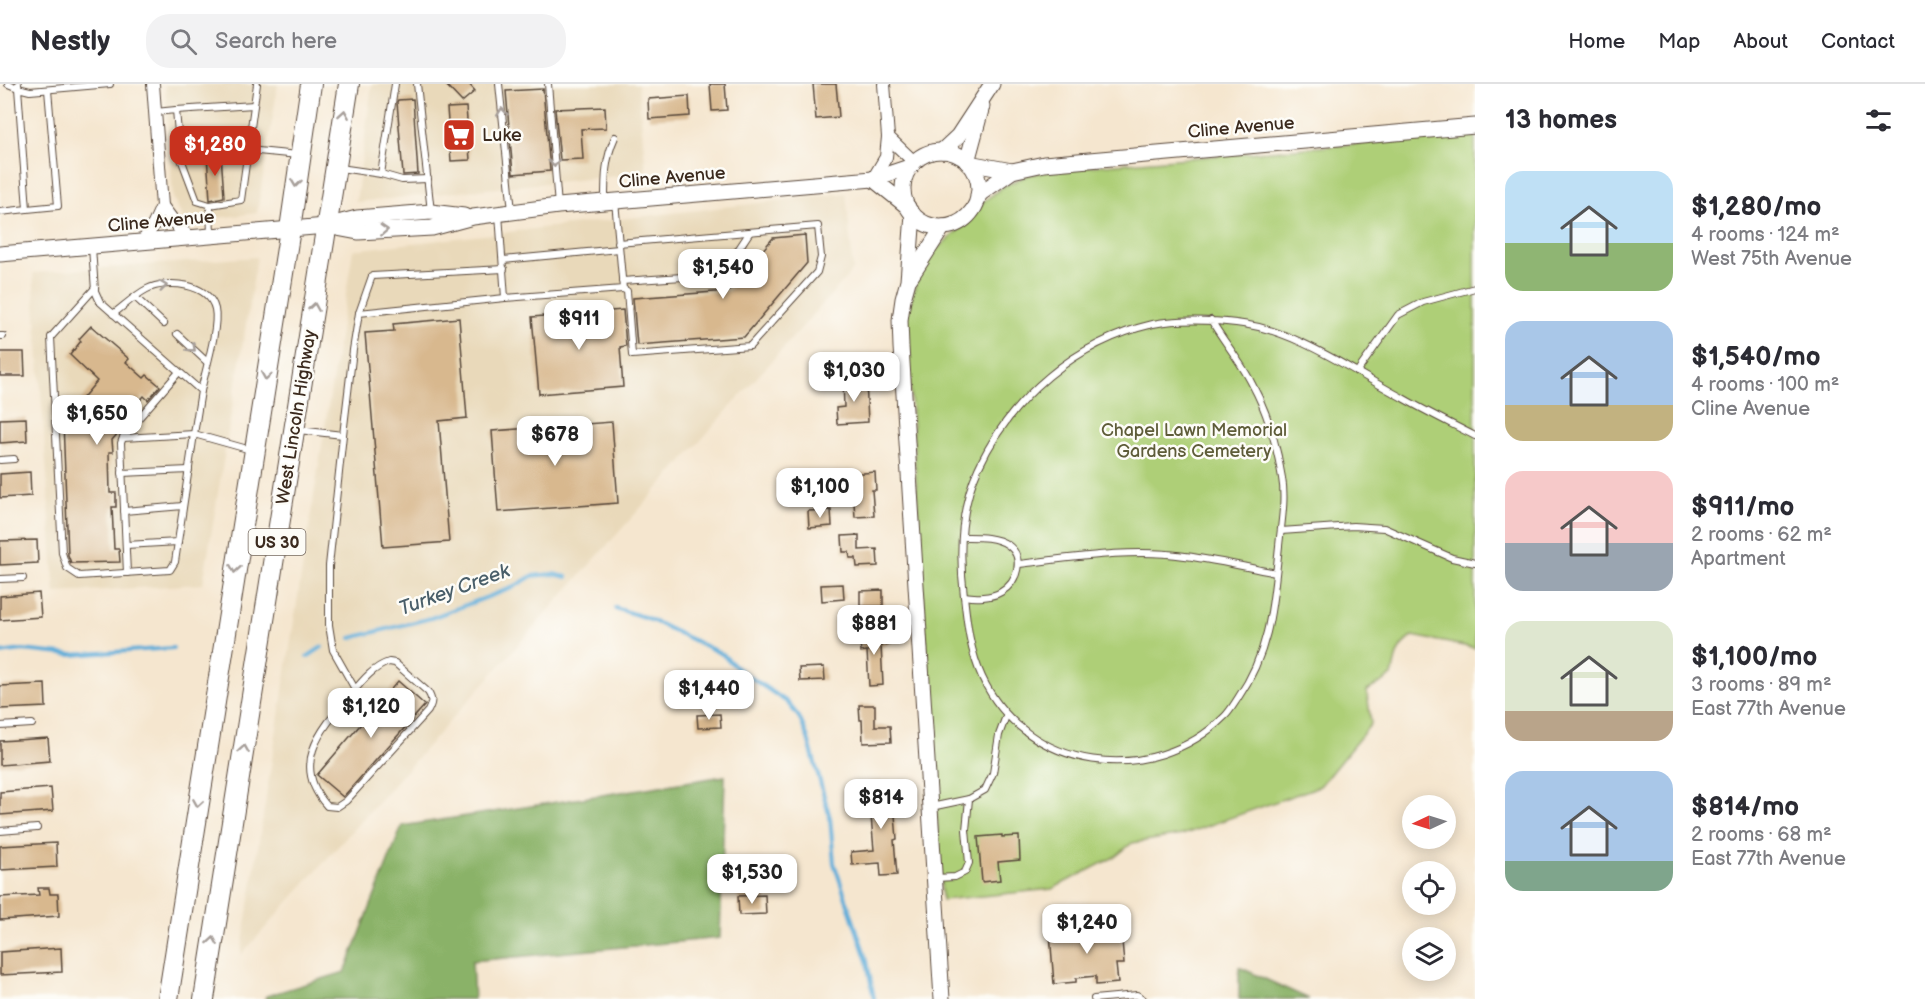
<!DOCTYPE html>
<html lang="en">
<head>
<meta charset="utf-8">
<style>
	:root { --surface:#fff; --page:#f2f2f3; --text:#2b2b33; --muted:#7c7c81; --line:#e1e1e2; --accent:#c8321e }
	body { margin:0; font-family:"Balsamiq Sans",sans-serif; background:var(--page); color:var(--text); height:100vh; display:flex; flex-direction:column; font-size:22px; white-space:nowrap }
	* { box-sizing:border-box; margin:0 }
	p { font-size:20px; color:var(--muted) }
	.icon { flex:none; width:33px; height:33px; fill:none; stroke:currentColor; stroke-width:2; stroke-linecap:round; stroke-linejoin:round }
	.map { position:relative; flex:1; overflow:hidden }
	.side { display:flex; flex-direction:column; background:var(--surface); width:450px }
	.side>* { flex:none }
	.needle { width:39px; rotate:266deg }
	.buttons { position:absolute; left:1402px; top:711px; display:grid; gap:12px }
	.buttons a { display:grid; place-items:center; width:54px; height:54px; border-radius:50%; background:var(--surface); box-shadow:0 3px 15px #0003; font-size:30px }
	.price { position:absolute; translate:-50% -51px; padding:0 14px; border-radius:12px; background:#fff; color:#222; font-size:20px; line-height:39px; filter:drop-shadow(0 2px 3px #0008) }
	.price::after { content:''; position:absolute; left:50%; top:36px; width:18px; height:14px; margin-left:-9px; background:inherit; clip-path:polygon(0 0,100% 0,50% 100%) }
	.price.selected { background:var(--accent); color:#fff }
	ul { padding:0; list-style:none }
	li { display:flex; align-items:center; gap:18px; height:150px; padding:0 30px }
	li span { display:grid; place-items:center; flex:none; width:168px; height:120px; border-radius:18px; color:#555 }
	li>.icon { margin-inline-start:auto }
	span .icon { width:72px; height:72px; fill:#fffc; stroke-width:1 }
	li b { font-size:26px }
	h2 { display:flex; justify-content:space-between; align-items:center; height:72px; padding:0 30px; font-size:26px }
	header { display:flex; align-items:center; gap:36px; box-sizing:border-box; height:84px; padding:0 30px; background:var(--surface); border-bottom:2px solid var(--line) }
	header strong { font-size:28px }
	nav { display:flex; gap:33px; margin-inline-start:auto; font-size:21px }
	.search { width:420px; height:54px; background:var(--page); display:flex; align-items:center; gap:15px; box-sizing:border-box; padding:0 21px; border-radius:24px; color:var(--muted); font-size:22px }
	main { display:flex; flex:1; min-height:0 }
	.map>svg:first-child { display:block }
	.built { fill:#e9d9ba }
	.green { fill:#aecf77; stroke:#747c4a; stroke-width:1.5 }
	.forest { fill:#8ab268; stroke:#626e43; stroke-width:1.5 }
	.lines { fill:none; stroke-linecap:round; stroke-linejoin:round }
	.stream { stroke:#5fadd9; stroke-width:4 }
	.building { fill:#d8b88e }
	.service-casing { stroke:#574639; stroke-width:8 }
	.minor-casing { stroke:#574639; stroke-width:14 }
	.tertiary-casing { stroke:#574639; stroke-width:17 }
	.primary-casing { stroke:#574639; stroke-width:22 }
	.service { stroke:#fff; stroke-width:6 }
	.minor { stroke:#fff; stroke-width:12 }
	.tertiary { stroke:#fff; stroke-width:15 }
	.primary { stroke:#fff; stroke-width:20 }
	.oneway { stroke:#a79f9a }
	.labels { text-anchor:middle; stroke-width:5; stroke-linejoin:round; paint-order:stroke }
	.shield { fill:#fdfcf7; stroke:#75695f; stroke-width:1.5 }
	.shield-label { font-size:16px; font-weight:bold; fill:#3b2a1e }
	.street-label { font-size:18px; fill:#3b2a1e; stroke:#fdfcf7 }
	.poi-label { font-size:18px; fill:#3b2a1e; stroke:#fdfcf7; text-anchor:start }
	.park-label { font-size:18px; fill:#5e5c39; stroke:#fdfcf7 }
	.water-label { font-size:20px; font-style:italic; fill:#495e69; stroke:#fdfcf7 }
</style>
</head>
<body>
<header>
<strong>Nestly</strong>
<div class="search"><svg class="icon" aria-label="search" viewBox="0 0 24 24"><circle cx="10" cy="10" r="6"/><path d="M15 15l6 6"/></svg>Search here</div>
<nav><a>Home</a><a>Map</a><a>About</a><a>Contact</a></nav>
</header>
<main>
<div class="map">
<svg width="1475" height="915" viewBox="0 0 1475 915">
	<rect width="100%" height="100%" fill="#fdfcf7"/>
	<filter id="ink" filterUnits="userSpaceOnUse"><feTurbulence type="fractalNoise" baseFrequency=".0167" numOctaves="2"/><feDisplacementMap in="SourceGraphic" scale="12" xChannelSelector="R" yChannelSelector="G"/><feConvolveMatrix kernelMatrix="1 2 1 2 8 2 1 2 1" color-interpolation-filters="sRGB"/></filter>
	<filter id="wash" filterUnits="userSpaceOnUse"><feTurbulence type="fractalNoise" baseFrequency=".008" numOctaves="4" result="noise"/><feDisplacementMap in="SourceGraphic" scale="24" xChannelSelector="R" yChannelSelector="G"/><feGaussianBlur stdDeviation="1.35" result="paint"/><feColorMatrix in="noise" values="0 0 0 0 0 0 0 0 0 0 0 0 0 0 0 0 0 1.4 0 .05"/><feComposite in="paint" operator="in"/></filter>
	<g filter="url(#wash)">
		<rect width="100%" height="100%" fill="#f5e6cf"/>
		<g class="built">
			<polygon points="165,0 278,0 257,129 184,138 173,113"/>
			<polygon points="372,0 638,0 646,89 356,118"/>
			<polygon points="846,109 853,186 241,871 353,166"/>
			<polygon points="257,173 203,500 55,509 33,189"/>
		</g>
		<path class="green" d="M1475,50V564L1413,552C1396,563 1396,573 1392,592L1367,607L1371,640L1320,702L1182,751L1132,759L1116,772L1052,805L942,816L906,233L918,193L934,167L966,140L983,118L1004,102L1028,91L1057,85Z"/>
		<g class="forest">
			<polygon points="725,692 720,854 472,877 474,915 265,915 266,912 345,888 402,742"/>
			<polygon points="1239,883 1309,915 1239,915"/>
		</g>
		<g class="lines">
			<g class="stream">
				<polyline points="615,524 647,534 722,570 738,585 787,618 799,633 808,654 830,734 834,779 867,877 874,915"/>
				<polyline points="351,554 431,534 512,504 532,492 553,490 567,493"/>
				<polyline points="0,569 23,566 71,571 173,564"/>
				<polyline points="307,573 322,563"/>
			</g>
		</g>
		<g id="blocks">
			<g class="building">
				<polygon points="445,0 469,0 475,7 462,18"/>
				<polygon points="710,0 725,0 727,26 712,27"/>
				<polygon points="813,0 836,0 839,33 816,35"/>
				<polygon points="543,5 550,87 513,90 506,7"/>
				<polygon points="689,12 690,32 649,35 648,15"/>
				<polygon points="413,15 418,90 403,91 397,18 398,16"/>
				<polygon points="466,23 470,76 451,77 447,24"/>
				<polygon points="605,23 606,44 581,45 583,75 560,76 555,25"/>
				<polygon points="221,70 224,113 210,116 207,71"/>
				<polygon points="805,151 807,179 744,253 637,261 633,214 728,207 773,154"/>
				<polygon points="623,226 626,262 620,263 623,303 539,310 532,233"/>
				<polygon points="459,234 467,334 439,337 449,458 383,463 365,249 394,247 393,240"/>
				<polygon points="91,242 129,275 126,278 144,294 147,291 160,302 148,316 144,312 118,341 121,346 112,356 113,368 109,368 110,409 116,409 116,423 112,423 114,465 119,465 120,478 71,479 68,471 63,337 97,297 70,271 81,257 79,255"/>
				<polygon points="0,268 24,268 25,292 0,292"/>
				<polygon points="866,296 868,338 837,340 836,324 844,323 843,297"/>
				<polygon points="26,334 27,357 0,359 0,335"/>
				<polygon points="612,338 618,419 498,428 492,347"/>
				<polygon points="30,388 31,412 0,414 0,390"/>
				<polygon points="875,388 876,406 872,406 874,432 855,433 852,390"/>
				<polygon points="831,426 832,442 809,444 808,427"/>
				<polygon points="859,451 859,466 877,465 878,482 857,483 856,474 850,474 849,468 843,468 842,452"/>
				<polygon points="37,456 38,479 0,481 0,457"/>
				<polygon points="843,500 844,515 822,517 821,501"/>
				<polygon points="883,506 883,522 860,522 860,507"/>
				<polygon points="39,509 41,533 0,536 0,512"/>
				<polygon points="888,549 889,560 881,561 883,601 869,602 867,567 861,568 859,552"/>
				<polygon points="824,583 825,596 800,597 799,584"/>
				<polygon points="398,597 425,621 343,713 317,691"/>
				<polygon points="45,600 46,623 0,625 0,602"/>
				<polygon points="859,621 875,621 875,642 890,642 891,658 863,659 862,636 860,636"/>
				<polygon points="720,630 721,643 698,644 697,631"/>
				<polygon points="48,654 50,677 0,681 0,657"/>
				<polygon points="891,697 892,710 897,710 897,720 894,720 897,755 894,756 897,791 881,792 880,779 852,781 851,768 874,766 868,698"/>
				<polygon points="51,704 53,727 0,731 0,708"/>
				<polygon points="1002,751 1002,753 1019,752 1020,776 998,778 1000,796 982,798 978,753"/>
				<polygon points="56,759 57,783 0,786 0,762"/>
				<polygon points="38,804 49,804 50,810 58,810 59,832 0,836 0,813 39,811"/>
				<polygon points="765,811 766,830 739,831 738,812"/>
				<polygon points="1114,841 1115,846 1121,845 1124,880 1116,880 1118,899 1096,901 1096,892 1076,894 1076,898 1054,900 1050,849 1072,847 1073,851 1092,850 1091,843"/>
				<polygon points="61,864 62,888 0,891 0,868"/>
			</g>
		</g>
	</g>
	<g filter="url(#ink)">
		<use href="#blocks" fill-opacity="0" stroke="#574639" stroke-width="1.5"/>
		<g class="lines">
			<g class="service-casing">
				<g id="service">
					<polyline points="8,0 18,4 18,0"/>
					<polyline points="417,0 431,128"/>
					<polyline points="499,0 512,127"/>
					<polyline points="548,0 558,122"/>
					<polyline points="176,26 254,21"/>
					<polyline points="155,28 176,26 180,72 197,117 210,121 241,116 257,0"/>
					<polyline points="248,66 298,71"/>
					<polyline points="340,84 381,90 402,96 428,95"/>
					<polyline points="381,90 395,0"/>
					<path d="M605,117C605,94 605,75 615,53"/>
					<polyline points="210,121 211,151"/>
					<polyline points="27,125 58,122 48,6"/>
					<polyline points="0,128 27,125 18,4 30,7 110,0"/>
					<polyline points="499,130 505,214 623,205 615,117"/>
					<polyline points="618,159 818,142 821,173 817,188 750,262 632,271 627,207 623,205"/>
					<polyline points="92,163 95,207 100,218 201,307 194,350 251,366"/>
					<polyline points="503,176 619,165"/>
					<path d="M622,197L713,191C729,184 740,162 750,148"/>
					<polyline points="95,204 51,253 62,469 67,484 79,492 170,486 175,478 194,350 123,354"/>
					<polyline points="136,214 164,240"/>
					<polyline points="359,229 505,214"/>
					<path d="M113,230C124,222 135,211 147,205C167,195 209,199 215,225C219,244 205,287 201,307"/>
					<path d="M1211,236C1224,258 1241,278 1252,300C1268,329 1277,362 1282,394C1286,415 1281,441 1279,462C1273,518 1271,566 1238,614C1234,620 1230,627 1225,632C1152,705 1026,688 982,593C970,567 967,540 964,512C959,471 960,424 978,385C1011,313 1076,258 1153,240C1176,235 1213,236 1236,239C1294,245 1351,286 1401,313C1425,327 1450,339 1475,352"/>
					<polyline points="177,250 207,278"/>
					<polyline points="0,252 3,252"/>
					<polyline points="1357,288 1398,231 1423,218 1475,204"/>
					<polyline points="298,346 343,351 353,266 359,229 372,192 504,185"/>
					<polyline points="343,351 329,482 329,541 333,566 355,605"/>
					<polyline points="0,376 14,375"/>
					<polyline points="122,389 189,386"/>
					<polyline points="124,427 183,422"/>
					<polyline points="1281,447 1353,442 1384,444 1452,474 1475,479"/>
					<path d="M962,453C976,453 995,452 1008,461C1025,473 1018,498 1001,508C991,514 975,514 964,512"/>
					<polyline points="126,461 178,458"/>
					<path d="M1019,480C1072,474 1132,464 1185,472C1216,476 1246,483 1276,489"/>
					<polyline points="127,489 121,359 124,351 179,288"/>
					<polyline points="0,495 23,494"/>
					<path d="M389,578L395,579L428,608C433,616 432,619 428,627L346,717L337,723L327,722C291,681 319,648 348,614C359,601 372,583 389,578Z"/>
					<polyline points="0,642 32,640"/>
					<polyline points="931,723 969,715 985,706 993,689 999,651 1006,632"/>
					<polyline points="0,747 37,744"/>
					<polyline points="936,794 955,793 965,788 969,779 966,746 969,715"/>
					<polyline points="1094,915 1137,911 1143,915"/>
				</g>
			</g>
			<g class="minor-casing">
				<g id="minor">
					<polyline points="888,53 914,78"/>
					<polyline points="873,95 886,73 888,53 884,0"/>
					<polyline points="162,122 177,142 191,155"/>
					<polyline points="142,159 154,140 162,122 153,0"/>
				</g>
			</g>
			<g class="tertiary-casing">
				<g id="tertiary">
					<polyline points="942,67 958,52 992,0"/>
					<circle cx="941" cy="105" r="38"/>
					<polyline points="967,78 982,22"/>
					<polyline points="968,79 1012,87"/>
					<polyline points="873,95 908,123"/>
					<polyline points="978,111 1012,87 1044,80 1475,42"/>
					<polyline points="913,130 908,197 903,215 900,236 901,263 942,915"/>
					<polyline points="326,142 358,148 432,144 473,133 558,122 873,95 912,82"/>
					<polyline points="0,170 326,142 357,134 431,128 464,132"/>
					<polyline points="910,194 943,143"/>
				</g>
			</g>
			<g class="primary-casing">
				<g id="primary">
					<polyline points="168,915 290,145 311,0"/>
					<polyline points="204,915 349,0"/>
				</g>
			</g>
			<use href="#service" class="service"/>
			<use href="#minor" class="minor"/>
			<use href="#tertiary" class="tertiary"/>
			<use href="#primary" class="primary"/>
		</g>
		<defs><path id="oneway-chevron" d="M-2-3.5L2.5 0L-2 3.5" fill="none" stroke-width="1.6" stroke-linecap="round" stroke-linejoin="round" transform="scale(1.5)"/></defs>
		<g class="oneway">
			<use href="#oneway-chevron" transform="translate(502 28) rotate(-96)"/>
			<use href="#oneway-chevron" transform="translate(344 30) rotate(-81)"/>
			<use href="#oneway-chevron" transform="translate(554 79) rotate(85)"/>
			<use href="#oneway-chevron" transform="translate(296 99) rotate(98)"/>
			<use href="#oneway-chevron" transform="translate(384 146) rotate(-3)"/>
			<use href="#oneway-chevron" transform="translate(163 202) rotate(-7)"/>
			<use href="#oneway-chevron" transform="translate(314 223) rotate(-81)"/>
			<use href="#oneway-chevron" transform="translate(192 264) rotate(42)"/>
			<use href="#oneway-chevron" transform="translate(266 292) rotate(99)"/>
			<use href="#oneway-chevron" transform="translate(235 485) rotate(99)"/>
			<use href="#oneway-chevron" transform="translate(244 665) rotate(-81)"/>
			<use href="#oneway-chevron" transform="translate(198 719) rotate(99)"/>
			<use href="#oneway-chevron" transform="translate(213 857) rotate(-81)"/>
		</g>
	</g>
	<defs>
		<g id="supermarket-square" transform="scale(1.725)"><rect x="-9" y="-9" width="18" height="18" rx="4" fill="#c8321e" stroke="#fdfcf7"/><path d="M-6-5.5h2.5l.6 2H6L4.5 2H-2.5L-4.4-4H-6ZM-1.5 3.2a1.3 1.3 0 1 0 .1 0ZM3 3.2a1.3 1.3 0 1 0 .1 0Z" fill="#fff"/></g>
	</defs>
	<g fill-rule="evenodd">
		<use href="#supermarket-square" x="459" y="51"/>
	</g>
	<g class="labels">
		<rect class="shield" x="248.5" y="445" width="57" height="26" rx="4.5"/>
		<g class="shield-label">
			<text x="277" y="464">US 30</text>
		</g>
		<g class="street-label">
			<text transform="translate(1241 43) rotate(-5)" y="6">Cline Avenue</text>
			<text transform="translate(672 93) rotate(-5)" y="6">Cline Avenue</text>
			<text transform="translate(161 137) rotate(-5)" y="6">Cline Avenue</text>
			<text transform="translate(296 333) rotate(-81)" y="6">West Lincoln Highway</text>
		</g>
		<g class="poi-label">
			<text x="482" y="57">Luke</text>
		</g>
		<g class="park-label">
			<text x="1194" y="352">Chapel Lawn Memorial<tspan x="1194" dy="21">Gardens Cemetery</tspan></text>
		</g>
		<g class="water-label">
			<text transform="translate(454 505) rotate(-20)" y="7">Turkey Creek</text>
		</g>
	</g>
</svg>
<div class="buttons">
<a><svg class="needle" viewBox="-14 -14 28 28"><path d="M0-13l5 13h-10z" fill="#e53935"/><path d="M0 13l5-13h-10z" fill="#7c7c81"/></svg></a>
<a><svg class="icon" aria-label="locate" viewBox="0 0 24 24"><circle cx="12" cy="12" r="6"/><path d="M12 2v4M12 18v4M2 12h4M18 12h4"/></svg></a>
<a><svg class="icon" aria-label="layers" viewBox="0 0 24 24"><path d="M12 4l9 5-9 5-9-5zM3 14l9 5 9-5"/></svg></a>
</div>
<b class="price selected" style="left:215px;top:93px">$1,280</b>
<b class="price" style="left:723px;top:216px">$1,540</b>
<b class="price" style="left:579px;top:267px">$911</b>
<b class="price" style="left:854px;top:319px">$1,030</b>
<b class="price" style="left:97px;top:362px">$1,650</b>
<b class="price" style="left:555px;top:383px">$678</b>
<b class="price" style="left:820px;top:435px">$1,100</b>
<b class="price" style="left:874px;top:572px">$881</b>
<b class="price" style="left:709px;top:637px">$1,440</b>
<b class="price" style="left:371px;top:655px">$1,120</b>
<b class="price" style="left:881px;top:746px">$814</b>
<b class="price" style="left:752px;top:821px">$1,530</b>
<b class="price" style="left:1087px;top:871px">$1,240</b>
</div>
<section class="side">
<h2>13 homes<svg class="icon" aria-label="filters" viewBox="0 0 24 24"><path d="M4 7h16M4 17h16"/><circle cx="9" cy="7" r="2"/><circle cx="15" cy="17" r="2"/></svg></h2>
<ul>
<li><span style="background:linear-gradient(#bfe0f5 60%,#8fb573 0)"><svg class="icon" aria-label="home" viewBox="0 0 24 24"><path d="M3 11l9-7 9 7M6 9v11h12V9"/></svg></span><div><b>$1,280/mo</b><p>4 rooms · 124 m²</p><p>West 75th Avenue</p></div></li>
<li><span style="background:linear-gradient(#a9c7e8 70%,#c2b280 0)"><svg class="icon" aria-label="home" viewBox="0 0 24 24"><path d="M3 11l9-7 9 7M6 9v11h12V9"/></svg></span><div><b>$1,540/mo</b><p>4 rooms · 100 m²</p><p>Cline Avenue</p></div></li>
<li><span style="background:linear-gradient(#f6c9c9 60%,#9aa5b1 0)"><svg class="icon" aria-label="home" viewBox="0 0 24 24"><path d="M3 11l9-7 9 7M6 9v11h12V9"/></svg></span><div><b>$911/mo</b><p>2 rooms · 62 m²</p><p>Apartment</p></div></li>
<li><span style="background:linear-gradient(#dfe7d0 75%,#b9a48a 0)"><svg class="icon" aria-label="home" viewBox="0 0 24 24"><path d="M3 11l9-7 9 7M6 9v11h12V9"/></svg></span><div><b>$1,100/mo</b><p>3 rooms · 89 m²</p><p>East 77th Avenue</p></div></li>
<li><span style="background:linear-gradient(#a9c7e8 75%,#7fa58c 0)"><svg class="icon" aria-label="home" viewBox="0 0 24 24"><path d="M3 11l9-7 9 7M6 9v11h12V9"/></svg></span><div><b>$814/mo</b><p>2 rooms · 68 m²</p><p>East 77th Avenue</p></div></li>
</ul>
</section>
</main>
</body>
</html>
